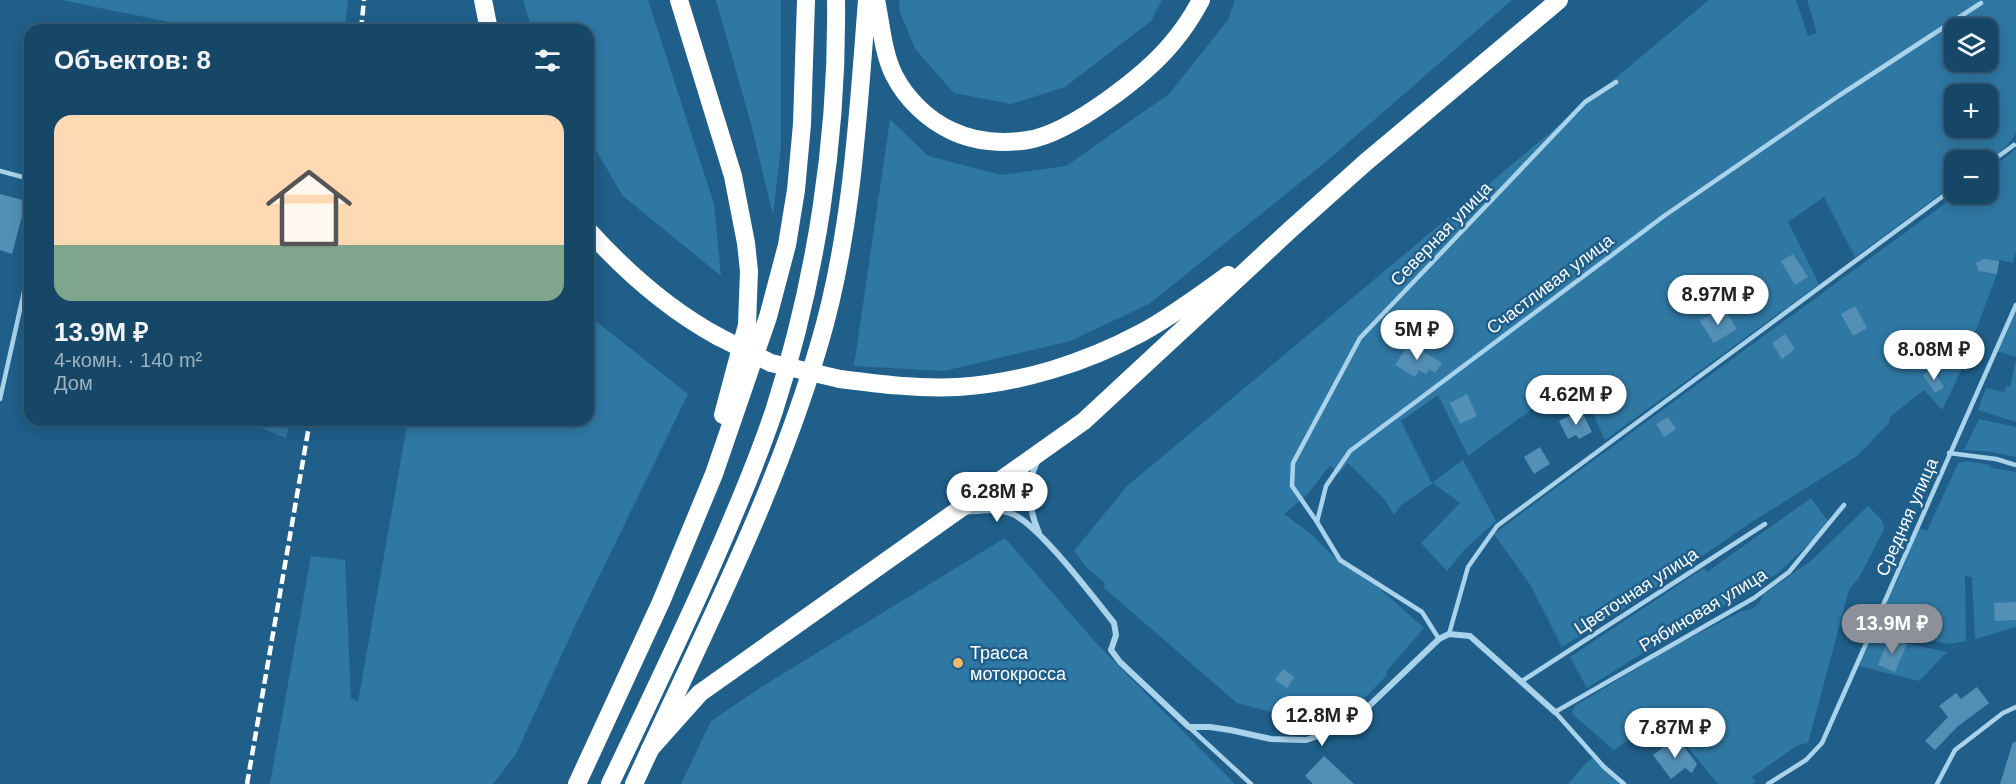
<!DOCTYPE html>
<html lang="ru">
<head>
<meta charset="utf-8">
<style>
	:root { --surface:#174767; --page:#245170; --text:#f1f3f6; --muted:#9eb2c0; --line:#365f7b; --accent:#8c9099 }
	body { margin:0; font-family:Helvetica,sans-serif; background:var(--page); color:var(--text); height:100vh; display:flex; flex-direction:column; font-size:22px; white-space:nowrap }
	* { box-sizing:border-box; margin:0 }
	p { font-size:20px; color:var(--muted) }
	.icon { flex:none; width:33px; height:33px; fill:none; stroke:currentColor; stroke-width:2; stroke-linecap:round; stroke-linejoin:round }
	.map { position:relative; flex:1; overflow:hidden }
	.panel { position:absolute; left:24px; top:24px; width:570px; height:402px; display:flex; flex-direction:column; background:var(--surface); border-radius:18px; box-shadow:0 3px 15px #0003,0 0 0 2px var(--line) }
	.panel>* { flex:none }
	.tools { position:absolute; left:1944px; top:18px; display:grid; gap:12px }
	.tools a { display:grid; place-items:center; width:54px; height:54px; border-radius:12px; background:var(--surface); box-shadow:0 3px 15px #0003,0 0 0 2px var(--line); font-size:30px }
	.price { position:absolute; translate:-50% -51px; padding:0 14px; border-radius:21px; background:#fff; color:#222; font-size:20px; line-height:39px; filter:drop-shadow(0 2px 3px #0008) }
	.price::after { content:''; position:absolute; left:50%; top:36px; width:18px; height:14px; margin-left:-9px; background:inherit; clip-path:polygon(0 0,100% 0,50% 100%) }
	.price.on { background:var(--accent); color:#fff }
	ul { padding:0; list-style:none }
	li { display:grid; align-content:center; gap:12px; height:318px; padding:0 30px }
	li span { display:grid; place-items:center; height:186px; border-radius:18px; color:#555 }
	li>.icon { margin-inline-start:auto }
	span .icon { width:108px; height:108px; fill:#fffc; stroke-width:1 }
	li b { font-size:26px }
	h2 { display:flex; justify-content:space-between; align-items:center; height:72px; padding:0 30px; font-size:26px }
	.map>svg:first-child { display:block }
	.green { fill:#2f78a4; fill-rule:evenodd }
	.building { fill:#5490b6 }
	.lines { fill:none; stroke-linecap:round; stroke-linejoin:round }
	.lane { stroke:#a9d2eb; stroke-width:4.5 }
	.street { stroke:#a9d2eb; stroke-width:6 }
	.highway { stroke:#fff; stroke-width:18 }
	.rail { stroke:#fff; stroke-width:4.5; stroke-dasharray:10 4.5; stroke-linecap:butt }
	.highway-bridge { stroke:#fff; stroke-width:18 }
	.poi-dot { fill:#fab769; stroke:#1f5f89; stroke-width:2 }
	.labels { text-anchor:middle; stroke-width:5; stroke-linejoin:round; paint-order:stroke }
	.street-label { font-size:18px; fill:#fff; stroke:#1f5f89 }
	.poi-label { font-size:18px; fill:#fff; stroke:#1f5f89; text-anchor:start }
</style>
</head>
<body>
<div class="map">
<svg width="2016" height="784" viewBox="0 0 2016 784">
	<rect width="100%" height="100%" fill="#1f5f89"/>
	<g class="green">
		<polygon points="62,0 348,0 345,30 207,30"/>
		<polygon points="523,0 648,0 714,204 721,276 623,196 588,137 588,30 532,30"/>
		<polygon points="716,0 781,0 781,147 773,215 751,124"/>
		<polygon points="899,0 1162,0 1151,21 1065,87 1011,104 954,93 916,50 900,13"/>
		<polygon points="1235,0 1512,0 1327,161 1149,304 1070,341 944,371 854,366 890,119 928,156 1002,175 1066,166 1169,94 1228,20"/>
		<path d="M1709,0H1796L1808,36L1817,33L1807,0H2016V132C2012,142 1999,155 1989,160C1980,164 1964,161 1954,160V184L1855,257L1824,197L1788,222L1819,284L1605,440L1576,377L1468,456L1438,395L1401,421L1432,483L1463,460L1496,521L1464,550L1447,571L1421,543L1460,503L1433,483L1401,505L1394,515L1385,500L1348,463L1339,474L1330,465L1308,494L1284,514L1311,534L1332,555L1378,587L1424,628L1386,672L1387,675C1363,699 1346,722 1309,722L1237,703L1104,588L1105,583L1089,570L1074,551L1127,486ZM1954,28H1988V62H1954ZM1954,94H1988V128H1954Z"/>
		<polygon points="2016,149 2016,251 2013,263 1999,260 1997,274 1960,373 1942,410 1924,390 1890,417 1889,423 1857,456 1749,524 1639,599 1562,647 1531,586 1494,534 1538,501 1958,194 1988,194 1988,171"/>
		<polygon points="2016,310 2016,357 1997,351"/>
		<polygon points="588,315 688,394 574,628 516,754 493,784 270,784 311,556 345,560 351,698 358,702 408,420 588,420"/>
		<polygon points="2016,359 2016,422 1978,410 1986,388 2004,392 2006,386 2010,387"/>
		<polygon points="1979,419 2016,427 2016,457 1991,452 1964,450"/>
		<polygon points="242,420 290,420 286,438"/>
		<polygon points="1965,461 1991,465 1991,468 2016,472 2016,627 1975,639 1972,577 1965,576 1966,641 1948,644 1874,629 1902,571 1918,528 1927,531 1958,463"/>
		<polygon points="1811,498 1830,524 1778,573 1671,637 1665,639 1587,688 1570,657 1704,568 1707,572"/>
		<path d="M1868,506L1882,520L1884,529L1860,576L1849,590L1808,743L1798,745L1752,777L1756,782L1752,784H1718L1662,716L1614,750L1572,714L1575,706L1667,650L1742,611C1753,609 1759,606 1763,595L1812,560Z"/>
		<polygon points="1005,538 1096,643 1235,784 681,784 711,721 766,684"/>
		<polygon points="1871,636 1947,652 1919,681 1859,666"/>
		<polygon points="1596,756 1627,784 1568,784 1587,762"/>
	</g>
	<g class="building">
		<polygon points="0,194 26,201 12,254 0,250"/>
		<polygon points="1793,254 1808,277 1795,285 1781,261"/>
		<polygon points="1984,259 1999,261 1997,274 1979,271 1976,263"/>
		<polygon points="1855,306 1867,328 1853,336 1841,314"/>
		<polygon points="1716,311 1719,316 1726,312 1737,329 1714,343 1700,321"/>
		<polygon points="1785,334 1795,349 1782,359 1772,343"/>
		<polygon points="1409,343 1442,363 1435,373 1429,369 1426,374 1419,370 1415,377 1395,365"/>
		<polygon points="1932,369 1944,387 1935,393 1923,375"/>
		<polygon points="1467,394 1477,416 1460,424 1450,403"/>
		<polygon points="1581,410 1592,432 1579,439 1576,435 1568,439 1559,421"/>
		<polygon points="1668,417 1676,429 1664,437 1656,424"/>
		<polygon points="1540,447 1550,464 1534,474 1524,457"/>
		<polygon points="2016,602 2016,620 1995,621 1994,603"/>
		<polygon points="1888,639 1907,644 1895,672 1878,665"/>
		<polygon points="1283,669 1294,677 1287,688 1275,680"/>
		<polygon points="1977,687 1989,703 1957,727 1935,750 1925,741 1948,717 1939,706 1956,693 1961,699"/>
		<polygon points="1677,737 1697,764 1692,773 1685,768 1671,779 1653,755"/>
		<polygon points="2013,742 2016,742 2016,784 2000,784"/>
		<polygon points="1324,756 1354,784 1313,784 1305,776"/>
	</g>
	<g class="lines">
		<g class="lane">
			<polyline points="1988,164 2014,145"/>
			<polyline points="0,171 30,179"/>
			<polyline points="0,399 30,265"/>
			<polyline points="1949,453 1996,459 2016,465"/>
			<polyline points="1317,522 1292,486 1293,463 1360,338 1585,102 1616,82"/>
			<polyline points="1449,634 1468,567 1497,526 1954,188"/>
			<polyline points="1439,639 1422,612 1340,560 1317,522 1326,486 1350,451 1664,216 1840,95 1981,3"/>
			<polyline points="1522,681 1765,524"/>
			<polyline points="1189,727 1251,784"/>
			<polyline points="1624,784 1604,767 1555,712 1754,598 1789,572 1844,505"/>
			<polyline points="1768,784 1806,760 1822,743 2016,305"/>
			<polyline points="1937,784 1955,750 2003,713 2016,707"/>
		</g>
		<g class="street">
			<path d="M1037,462C1025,486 1029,510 1039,533"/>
			<path d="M964,512C978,511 996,508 1010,513C1037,522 1093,597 1114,623L1116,635L1111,650L1120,662L1189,727H1210L1230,730L1271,739L1306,740L1348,726L1439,639L1449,634L1470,636L1555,712"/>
		</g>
		<g class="highway">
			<polyline points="483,0 489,30"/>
			<polyline points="679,0 733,176 746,243 749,271 747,325 723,415"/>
			<path d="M876,0C881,24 883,53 894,75C906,99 928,120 952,131C975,142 1003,144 1028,140C1071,133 1146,75 1173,42C1184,29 1193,15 1201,0"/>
			<path d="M588,230C626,272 669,310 719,337"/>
			<path d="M840,379C879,384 918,389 958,387C1021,383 1085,363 1141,333C1171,317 1200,295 1228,275"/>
			<polyline points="650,749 700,693 1084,421 1291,229 1366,162 1559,0"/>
			<polyline points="577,784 661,602 714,474 768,317 787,245 796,190 802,124 806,0"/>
			<path d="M610,784C644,713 678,642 710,570C733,518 756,465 774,411C816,280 838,138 836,0"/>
			<path d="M634,784C700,640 774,498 819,345C852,235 858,115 867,0"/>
		</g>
		<g class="rail">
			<polyline points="361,30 364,0"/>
			<polyline points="247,784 310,420"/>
		</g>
		<polyline class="highway-bridge" points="719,337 771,363 840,379"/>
	</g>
	<circle class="poi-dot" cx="958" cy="663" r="6"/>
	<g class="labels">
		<g class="street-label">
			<text transform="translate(1441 234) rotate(-46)" y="6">Северная улица</text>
			<text transform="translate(1550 284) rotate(-37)" y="6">Счастливая улица</text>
			<text transform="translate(1907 517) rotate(-66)" y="6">Средняя улица</text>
			<text transform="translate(1636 591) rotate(-33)" y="6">Цветочная улица</text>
			<text transform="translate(1703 610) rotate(-31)" y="6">Рябиновая улица</text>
		</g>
		<g class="poi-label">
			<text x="970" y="659">Трасса<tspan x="970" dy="21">мотокросса</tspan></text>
		</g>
	</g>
</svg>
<div class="tools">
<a><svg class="icon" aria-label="layers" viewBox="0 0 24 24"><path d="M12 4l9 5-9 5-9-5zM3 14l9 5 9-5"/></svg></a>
<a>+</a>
<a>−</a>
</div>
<b class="price" style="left:1718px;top:326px">8.97M ₽</b>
<b class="price" style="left:1417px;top:361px">5M ₽</b>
<b class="price" style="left:1934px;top:381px">8.08M ₽</b>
<b class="price" style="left:1576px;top:426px">4.62M ₽</b>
<b class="price" style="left:997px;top:523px">6.28M ₽</b>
<b class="price on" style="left:1892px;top:655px">13.9M ₽</b>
<b class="price" style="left:1322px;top:747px">12.8M ₽</b>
<b class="price" style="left:1675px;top:759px">7.87M ₽</b>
<section class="panel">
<h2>Объектов: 8<svg class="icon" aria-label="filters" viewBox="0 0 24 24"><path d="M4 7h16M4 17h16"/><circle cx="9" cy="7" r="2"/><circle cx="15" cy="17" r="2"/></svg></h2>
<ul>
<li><span style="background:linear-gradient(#ffd9b3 70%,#7fa58c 0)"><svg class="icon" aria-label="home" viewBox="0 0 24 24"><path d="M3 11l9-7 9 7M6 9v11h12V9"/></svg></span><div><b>13.9M ₽</b><p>4-комн. · 140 m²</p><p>Дом</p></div></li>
</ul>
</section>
</div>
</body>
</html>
